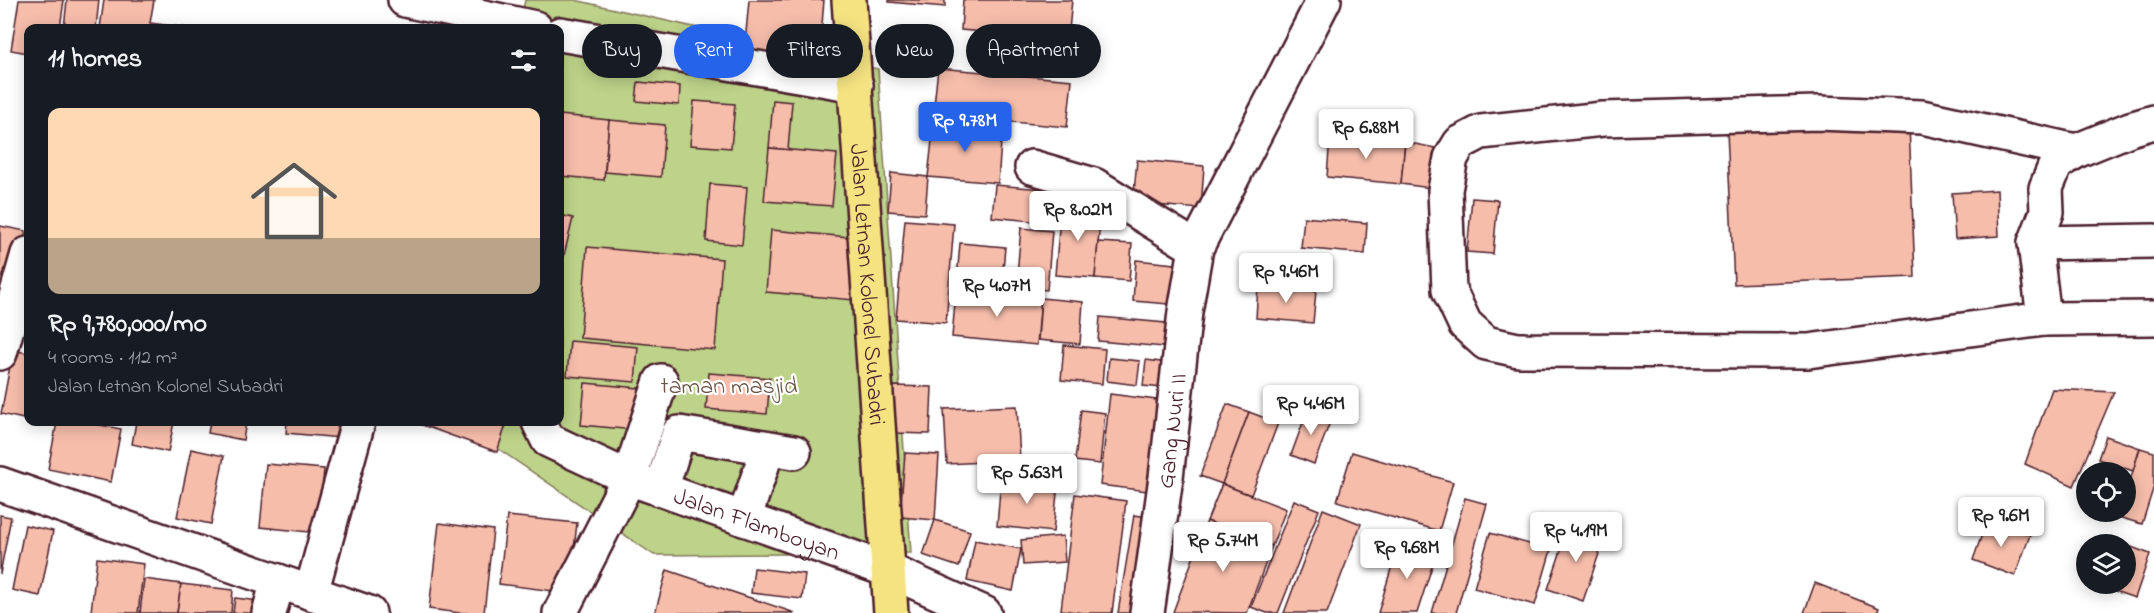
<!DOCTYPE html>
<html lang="en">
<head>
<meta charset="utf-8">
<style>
	:root { --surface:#171b24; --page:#20242c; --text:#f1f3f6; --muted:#9ea1a6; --line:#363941; --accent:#2563eb }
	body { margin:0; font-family:"Indie Flower",sans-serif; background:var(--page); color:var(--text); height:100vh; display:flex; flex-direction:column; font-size:22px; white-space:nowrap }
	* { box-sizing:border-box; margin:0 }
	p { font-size:20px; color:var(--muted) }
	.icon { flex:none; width:33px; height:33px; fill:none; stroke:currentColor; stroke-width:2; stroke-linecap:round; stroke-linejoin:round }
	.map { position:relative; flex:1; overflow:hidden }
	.panel { position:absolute; left:24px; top:24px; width:540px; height:402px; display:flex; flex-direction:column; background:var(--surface); border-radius:12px; box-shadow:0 3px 15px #0003 }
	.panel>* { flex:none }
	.guide { position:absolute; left:582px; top:24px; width:570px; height:54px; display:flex; gap:12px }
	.tools { position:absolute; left:2076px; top:462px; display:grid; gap:12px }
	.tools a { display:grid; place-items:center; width:60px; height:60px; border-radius:50%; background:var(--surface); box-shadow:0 3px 15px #0003; font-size:30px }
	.price { position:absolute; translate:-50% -51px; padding:0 14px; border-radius:6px; background:#fff; color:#222; font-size:20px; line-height:39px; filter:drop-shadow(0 2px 3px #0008) }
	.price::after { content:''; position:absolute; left:50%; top:36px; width:18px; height:14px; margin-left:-9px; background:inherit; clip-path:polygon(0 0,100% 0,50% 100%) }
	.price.selected { background:var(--accent); color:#fff }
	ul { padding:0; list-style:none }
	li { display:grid; align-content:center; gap:12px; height:318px; padding:0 24px }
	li+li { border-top:2px solid var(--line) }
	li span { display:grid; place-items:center; height:186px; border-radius:12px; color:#555 }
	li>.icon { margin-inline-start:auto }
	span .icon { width:108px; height:108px; fill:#fffc; stroke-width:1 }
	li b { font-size:26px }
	h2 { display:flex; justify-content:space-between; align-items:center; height:72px; padding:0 24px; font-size:26px }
	.tag { padding:0 21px; border-radius:27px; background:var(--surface); box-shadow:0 3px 15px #0003; font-size:21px; line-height:54px }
	.tag.selected { background:var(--accent); color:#fff }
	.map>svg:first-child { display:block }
	.green { fill:#bdd389; stroke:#84795a; stroke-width:1.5 }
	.building { fill:#f6bdab; stroke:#4a1f2b; stroke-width:1.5 }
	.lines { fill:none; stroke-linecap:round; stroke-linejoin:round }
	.minor-casing { stroke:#4a1f2b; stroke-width:38 }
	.major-casing { stroke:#4a1f2b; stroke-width:38 }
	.minor { stroke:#fff; stroke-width:33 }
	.major { stroke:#f5e382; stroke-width:33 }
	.labels { text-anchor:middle; stroke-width:4.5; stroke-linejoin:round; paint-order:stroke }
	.street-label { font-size:24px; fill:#4a1f2b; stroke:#fff }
	.park-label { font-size:24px; fill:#6c5547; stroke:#fff }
</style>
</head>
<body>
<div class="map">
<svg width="2154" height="613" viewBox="0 0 2154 613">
	<rect width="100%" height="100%" fill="#fff"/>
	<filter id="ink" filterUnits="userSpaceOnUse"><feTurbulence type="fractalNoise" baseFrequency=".0167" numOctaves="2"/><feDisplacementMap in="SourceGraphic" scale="12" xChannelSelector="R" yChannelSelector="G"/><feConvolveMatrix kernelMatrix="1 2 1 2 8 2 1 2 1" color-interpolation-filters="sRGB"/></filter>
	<g filter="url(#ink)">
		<polygon class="green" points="525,0 575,0 878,69 911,553 654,555 459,422 560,422 560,28 519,28"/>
		<g class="building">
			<polygon points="19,0 64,0 60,28 28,28 28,53 11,50"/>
			<polygon points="67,0 99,0 96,28 64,28"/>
			<polygon points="104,0 154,0 150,23 188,28 100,28"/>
			<polygon points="749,0 824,0 819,61 744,54"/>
			<polygon points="889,0 945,0 945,7 889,2"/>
			<polygon points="963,0 1072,0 1068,40 961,30"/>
			<polygon points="938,68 1072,80 1067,127 933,115"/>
			<polygon points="638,82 680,86 679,105 636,101"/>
			<polygon points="773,100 792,102 788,150 769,148"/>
			<polygon points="694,101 735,104 731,148 690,145"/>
			<polygon points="560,115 609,120 604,180 560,176"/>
			<polygon points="609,120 665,125 661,177 605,172"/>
			<polygon points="934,122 1002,128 998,183 928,177"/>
			<polygon points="1909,124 1915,277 1734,284 1727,131"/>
			<polygon points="1330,136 1405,142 1401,184 1327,177"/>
			<polygon points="1405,142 1436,148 1431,188 1401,184"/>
			<polygon points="769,148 837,154 832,206 764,201"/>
			<polygon points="1137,160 1204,166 1201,209 1133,203"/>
			<polygon points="891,173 928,177 925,214 888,211"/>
			<polygon points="710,184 747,187 742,245 706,241"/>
			<polygon points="995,185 1055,190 1052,223 992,217"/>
			<polygon points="1997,190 1999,236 1955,239 1952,193"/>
			<polygon points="1472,198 1498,200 1493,254 1467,252"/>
			<polygon points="1061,206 1101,210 1095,278 1055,275"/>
			<polygon points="560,215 573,218 560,272"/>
			<polygon points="1304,217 1367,223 1365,254 1301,248"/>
			<polygon points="905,220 954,224 946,323 896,319"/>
			<polygon points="0,226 26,231 16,281 0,277"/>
			<polygon points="1021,228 1052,231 1047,290 1016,287"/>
			<polygon points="771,230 860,238 854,300 766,292"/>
			<polygon points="1098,242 1132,244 1129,281 1095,278"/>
			<polygon points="960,243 1005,247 1001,294 956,291"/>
			<polygon points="587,247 722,259 715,350 580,338"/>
			<polygon points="1136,260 1184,265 1181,305 1133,301"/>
			<polygon points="1258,286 1316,291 1313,323 1256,318"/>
			<polygon points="956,291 1041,298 1037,345 952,337"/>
			<polygon points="1041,298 1083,302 1080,344 1038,340"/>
			<polygon points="1100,317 1166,323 1164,347 1098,341"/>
			<polygon points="570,341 638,347 635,382 567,376"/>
			<polygon points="1064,345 1105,349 1102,384 1061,380"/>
			<polygon points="13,350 28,353 28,420 1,414"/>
			<polygon points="1109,358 1140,361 1137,385 1107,381"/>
			<polygon points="1146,360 1175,364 1173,389 1143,386"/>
			<polygon points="709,373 770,378 767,414 706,409"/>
			<polygon points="585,383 639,388 635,430 581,425"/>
			<polygon points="894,386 932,387 930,434 893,433"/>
			<polygon points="2052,389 2114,392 2074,486 2025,464"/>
			<polygon points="1110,394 1164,401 1155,492 1100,485"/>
			<polygon points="1227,404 1249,412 1222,484 1200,476"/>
			<polygon points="1017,406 1020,460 947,464 944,409"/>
			<polygon points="1308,409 1332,417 1314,464 1291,455"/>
			<polygon points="1081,410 1105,413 1100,464 1075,461"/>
			<polygon points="1249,412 1278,423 1251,495 1222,484"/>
			<polygon points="57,422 85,422 121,429 111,482 48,469"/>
			<polygon points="136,422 174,422 168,452 132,444"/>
			<polygon points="210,422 246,422 243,440 208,433"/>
			<polygon points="287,422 343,422 341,438 286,433"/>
			<polygon points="414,422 507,422 497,452"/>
			<polygon points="2106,436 2140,448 2133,471 2098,459"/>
			<polygon points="2140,448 2154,452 2154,486 2142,524 2118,517 2120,512 2126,512 2126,494"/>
			<polygon points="191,449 224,456 211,524 177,517"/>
			<polygon points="1352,452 1453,482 1439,531 1337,501"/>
			<polygon points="905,453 939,455 935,520 900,517"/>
			<polygon points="266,464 324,469 319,533 260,527"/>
			<polygon points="1001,478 1058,484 1053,532 997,526"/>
			<polygon points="1222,484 1286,509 1272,546 1207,521"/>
			<polygon points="1075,494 1126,501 1112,613 1084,613 1061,610"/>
			<polygon points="1465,498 1487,504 1456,613 1432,613"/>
			<polygon points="1294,500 1319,510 1278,613 1267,613 1251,607"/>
			<polygon points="1323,509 1361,524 1327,613 1284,613"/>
			<polygon points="0,515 11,517 0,574"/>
			<polygon points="1134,515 1155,518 1140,613 1118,613"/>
			<polygon points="507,516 577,523 569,593 499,584"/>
			<polygon points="935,520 970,531 959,567 923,555"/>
			<polygon points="1987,520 2030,535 2015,576 1973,560"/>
			<polygon points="1207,521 1272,546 1247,613 1173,612"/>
			<polygon points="439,523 493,530 484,613 460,613 429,609"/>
			<polygon points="1570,524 1605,536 1583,601 1548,589"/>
			<polygon points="25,525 53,531 40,596 12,590"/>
			<polygon points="1490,533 1551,550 1535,605 1474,588"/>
			<polygon points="1063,536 1065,562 1023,565 1021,540"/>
			<polygon points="2102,537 2123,544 2099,544"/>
			<polygon points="975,540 1021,549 1013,591 967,581"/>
			<polygon points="1399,542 1436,554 1417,613 1378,613"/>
			<polygon points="2126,545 2150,554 2135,598 2094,584 2126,584"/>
			<polygon points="97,558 144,564 138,613 91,612"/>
			<polygon points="754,568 805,574 802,599 751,593"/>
			<polygon points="667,570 700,581 795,613 655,613"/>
			<polygon points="144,579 181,584 177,613 140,613"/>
			<polygon points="1815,583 1879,608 1877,613 1804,613"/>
			<polygon points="181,584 233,590 231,613 177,613"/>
			<polygon points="235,598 259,601 257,613 233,613"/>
		</g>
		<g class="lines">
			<g class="minor-casing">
				<g id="minor">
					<polyline points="405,0 535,28"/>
					<polyline points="560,34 856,85"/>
					<polyline points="2154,122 2130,129 2076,151 2056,164 2046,188 2047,212 2035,243 2044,319 2154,318"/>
					<polyline points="1032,167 1094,185 1196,248"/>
					<polyline points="2035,243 2154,241"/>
					<polyline points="2044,319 1808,351 1518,350 1486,343 1465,324 1449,290 1445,190 1451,158 1460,143 1481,132 1603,119 1818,113 1922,117 2076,151"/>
					<polyline points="0,353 28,254"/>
					<path id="s1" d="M661,381L629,478L888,570L984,613"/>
					<polyline points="539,422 548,440 629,478 560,613"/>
					<polyline points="0,484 369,613"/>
					<polyline points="661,489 679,433 794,452"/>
					<polyline points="744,519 768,448"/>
					<polyline points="311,593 358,422"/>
					<polyline points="269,613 278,581"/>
					<path id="s2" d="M1147,613L1166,477L1185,312L1196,248L1324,0"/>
				</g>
			</g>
			<g class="major-casing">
				<g id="major">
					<path id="s3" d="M849,0L891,613"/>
				</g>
			</g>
			<use href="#minor" class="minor"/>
			<use href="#major" class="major"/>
		</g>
	</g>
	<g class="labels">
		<g class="street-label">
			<text dy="8" stroke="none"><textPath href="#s3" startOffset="285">Jalan Letnan Kolonel Subadri</textPath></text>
			<text dy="8" stroke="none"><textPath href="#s2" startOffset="184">Gang Nuri II</textPath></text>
			<text dy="8" stroke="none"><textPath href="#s1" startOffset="238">Jalan Flamboyan</textPath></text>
		</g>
		<g class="park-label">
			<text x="729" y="393">taman masjid</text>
		</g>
	</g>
</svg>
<div class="tools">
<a><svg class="icon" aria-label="locate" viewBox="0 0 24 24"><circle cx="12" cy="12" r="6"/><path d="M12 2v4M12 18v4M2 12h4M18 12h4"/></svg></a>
<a><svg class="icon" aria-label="layers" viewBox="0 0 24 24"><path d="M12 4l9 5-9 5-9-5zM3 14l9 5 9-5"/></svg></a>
</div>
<b class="price selected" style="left:965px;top:153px">Rp 9.78M</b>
<b class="price" style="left:1366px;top:160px">Rp 6.88M</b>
<b class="price" style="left:1078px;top:242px">Rp 8.02M</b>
<b class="price" style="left:1286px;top:304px">Rp 9.46M</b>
<b class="price" style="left:997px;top:318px">Rp 4.07M</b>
<b class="price" style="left:1311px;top:436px">Rp 4.46M</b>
<b class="price" style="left:1027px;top:505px">Rp 5.63M</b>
<b class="price" style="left:2001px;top:548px">Rp 9.6M</b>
<b class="price" style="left:1576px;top:563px">Rp 4.19M</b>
<b class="price" style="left:1223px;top:573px">Rp 5.74M</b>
<b class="price" style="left:1407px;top:580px">Rp 9.68M</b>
<div class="guide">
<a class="tag">Buy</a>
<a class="tag selected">Rent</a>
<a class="tag">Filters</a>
<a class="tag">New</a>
<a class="tag">Apartment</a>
</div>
<section class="panel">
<h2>11 homes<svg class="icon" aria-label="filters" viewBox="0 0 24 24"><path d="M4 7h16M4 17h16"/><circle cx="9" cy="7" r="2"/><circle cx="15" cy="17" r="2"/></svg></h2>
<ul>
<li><span style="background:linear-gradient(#ffd9b3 70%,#b9a48a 0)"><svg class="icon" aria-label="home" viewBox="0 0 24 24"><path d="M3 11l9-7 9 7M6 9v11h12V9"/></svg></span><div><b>Rp 9,780,000/mo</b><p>4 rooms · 112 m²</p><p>Jalan Letnan Kolonel Subadri</p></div></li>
</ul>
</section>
</div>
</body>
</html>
